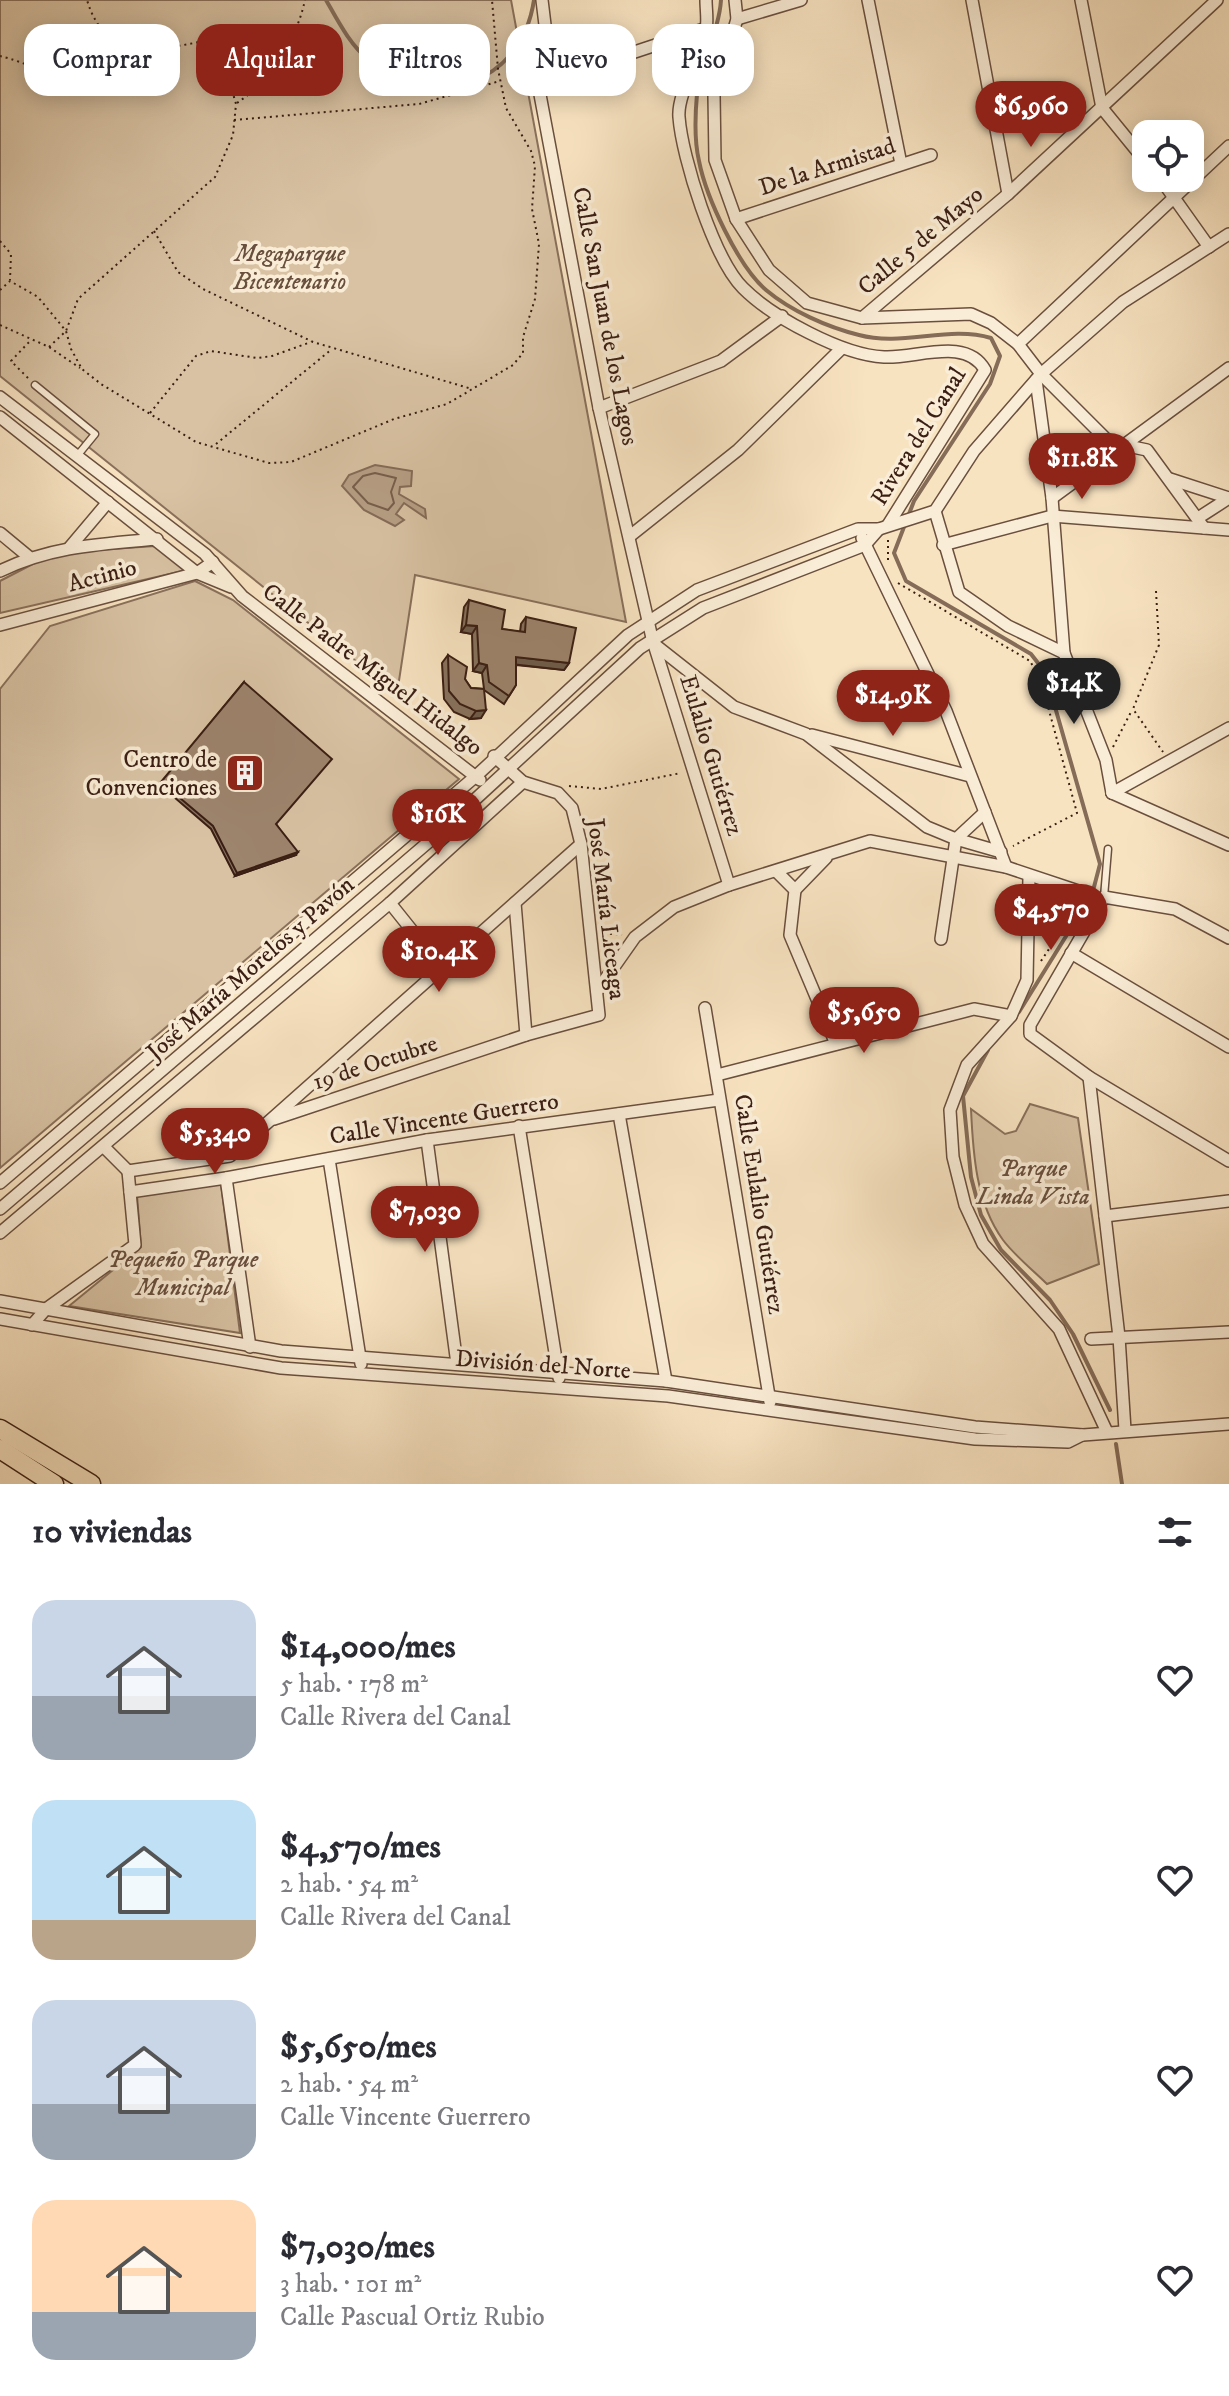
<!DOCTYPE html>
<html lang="es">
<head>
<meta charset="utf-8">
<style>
	:root { --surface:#fff; --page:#f2f2f3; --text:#2b2b33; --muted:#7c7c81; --accent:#8f2418 }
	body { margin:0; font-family:"IM FELL DW Pica",serif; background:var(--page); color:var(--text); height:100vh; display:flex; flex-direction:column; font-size:30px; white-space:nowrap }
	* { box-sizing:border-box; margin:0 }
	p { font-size:26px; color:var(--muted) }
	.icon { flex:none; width:44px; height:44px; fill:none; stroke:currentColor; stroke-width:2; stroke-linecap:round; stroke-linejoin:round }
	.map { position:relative; height:1484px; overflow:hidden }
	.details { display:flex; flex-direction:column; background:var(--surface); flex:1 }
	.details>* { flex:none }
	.hud { position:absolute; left:24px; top:24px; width:800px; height:72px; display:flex; gap:16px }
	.controls { position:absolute; left:1132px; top:120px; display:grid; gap:16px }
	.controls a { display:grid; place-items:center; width:72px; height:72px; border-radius:16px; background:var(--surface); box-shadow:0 4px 20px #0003; font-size:40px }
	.price { position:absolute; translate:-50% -68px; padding:0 18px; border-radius:28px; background:var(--accent); color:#fff; font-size:26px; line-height:52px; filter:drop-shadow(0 2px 4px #0008) }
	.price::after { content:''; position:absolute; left:50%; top:48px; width:24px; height:18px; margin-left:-12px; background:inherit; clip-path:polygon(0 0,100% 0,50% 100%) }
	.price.current { background:#222; color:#fff }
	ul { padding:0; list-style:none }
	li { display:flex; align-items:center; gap:24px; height:200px; padding:0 32px }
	li span { display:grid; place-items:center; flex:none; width:224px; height:160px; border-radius:24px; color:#555 }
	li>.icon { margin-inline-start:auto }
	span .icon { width:96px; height:96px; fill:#fffc; stroke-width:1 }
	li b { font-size:34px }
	h2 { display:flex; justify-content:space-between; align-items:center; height:96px; padding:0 32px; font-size:34px }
	.chip { padding:0 28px; border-radius:24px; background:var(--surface); box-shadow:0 4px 20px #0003; font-size:28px; line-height:72px }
	.chip.current { background:var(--accent); color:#fff }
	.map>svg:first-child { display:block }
	.green { fill:#d8c2a3; stroke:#89705b; stroke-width:2 }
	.water { fill:#b7a086; stroke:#856c58; stroke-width:2 }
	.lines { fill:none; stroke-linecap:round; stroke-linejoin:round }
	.shore { stroke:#785f4c; stroke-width:2 }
	.stream { stroke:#856c58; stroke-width:4 }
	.lane-casing { stroke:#6a4f3e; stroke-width:9 }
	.street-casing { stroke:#6a4f3e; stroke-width:14 }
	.primary-casing { stroke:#3a1e13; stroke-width:21 }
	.path { stroke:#3a1e13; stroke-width:2; stroke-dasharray:2 4; stroke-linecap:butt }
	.lane { stroke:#faedd7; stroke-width:6 }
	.street { stroke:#faedd7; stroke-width:11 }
	.primary { stroke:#f8e3c1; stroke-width:18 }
	.wall { fill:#87725e; stroke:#3a1e13; stroke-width:2 }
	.shaded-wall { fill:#6e5c4c; stroke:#3a1e13; stroke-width:2 }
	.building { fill:#9d846d; stroke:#3a1e13; stroke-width:2 }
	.labels { text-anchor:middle; stroke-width:7; stroke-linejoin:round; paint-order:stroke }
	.street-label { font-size:24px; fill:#3a1e13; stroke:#faedd7 }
	.park-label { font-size:24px; font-style:italic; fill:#694f3e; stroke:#faedd7 }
	.poi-label { font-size:24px; fill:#3a1e13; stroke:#faedd7; text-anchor:end }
</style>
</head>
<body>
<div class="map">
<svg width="1229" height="1484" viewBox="0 0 1229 1484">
	<rect width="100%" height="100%" fill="#f8e3c1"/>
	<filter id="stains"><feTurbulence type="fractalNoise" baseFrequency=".0025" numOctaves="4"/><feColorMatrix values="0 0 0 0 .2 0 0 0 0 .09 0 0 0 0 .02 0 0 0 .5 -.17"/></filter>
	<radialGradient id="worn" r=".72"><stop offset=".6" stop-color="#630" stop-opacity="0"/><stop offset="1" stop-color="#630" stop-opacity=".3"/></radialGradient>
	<g class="green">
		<polygon points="0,0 511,0 626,622 415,575 397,694 0,376"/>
		<polygon points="155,546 187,570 0,613 0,581 54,553"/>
		<polygon points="195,581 233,600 459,779 0,1168 0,689 50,626"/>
		<path d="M1030,1104L1078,1118L1099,1264L1047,1284C1033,1270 1015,1256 1003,1240C976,1203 973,1154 971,1109L1005,1134L1016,1131Z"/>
		<polygon points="221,1184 240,1333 69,1306 141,1247 137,1195"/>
	</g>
	<polygon class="water" points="375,465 412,471 411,486 400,487 399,494 425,509 426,518 404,503 396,514 404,520 395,526 364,510 342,486 349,475"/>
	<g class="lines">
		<polygon class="shore" points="375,473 396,478 391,492 394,503 388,510 368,503 353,487 363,476"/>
		<g class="stream">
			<path d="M326,0C338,21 350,45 369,60C435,111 521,86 534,0"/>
			<path d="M721,0C719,32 700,62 697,94C695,116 694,140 699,161C706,197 738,266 766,290C791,311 827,327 859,335C903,347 948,325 991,338L1000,356L990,384L914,501L894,553L906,581L1031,654L1045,672L1100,864L1094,887"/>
			<polyline points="1019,1012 1086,904"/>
			<polyline points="988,1050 963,1096 971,1177 981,1215 1001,1250 1050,1300 1073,1334 1110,1410"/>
			<polyline points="1116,1444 1122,1484"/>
		</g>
		<g class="lane-casing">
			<g id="lane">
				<polyline points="35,385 95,434 77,456"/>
				<polyline points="1104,897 1108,849"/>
			</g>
		</g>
		<g class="street-casing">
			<g id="street">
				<polyline points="542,0 546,33 538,84 599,408 652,638 729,885"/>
				<path d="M706,0C706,10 708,21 706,30C701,55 677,94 679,117C682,158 714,259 743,288C772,317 842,355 884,357C916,359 966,336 985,370L888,525"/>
				<polyline points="735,0 737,19 714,95 715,160 736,219 769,270 807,303 862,318 971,314 991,323 1018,344 1041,374 1109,442 1147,450 1204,528"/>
				<polyline points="868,0 901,164"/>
				<polyline points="972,0 1008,194"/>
				<polyline points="1081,0 1102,108 1146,162"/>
				<polyline points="737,19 801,0"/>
				<polyline points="538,84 707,28"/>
				<polyline points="1160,178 1209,247"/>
				<polyline points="736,219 931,155"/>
				<polyline points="862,318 1008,194 1217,0"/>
				<polyline points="1018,344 1229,146"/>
				<polyline points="1036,380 1052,498 1064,653 1106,760 1112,793"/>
				<polyline points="0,397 205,554 242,596 480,780"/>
				<polyline points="599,408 721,361 782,316"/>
				<polyline points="0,417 197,573 231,587"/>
				<polyline points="1170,479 1229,498"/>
				<polyline points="1052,498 1229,368"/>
				<polyline points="935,511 959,592 1008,626 1064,653"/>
				<polyline points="1198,518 1229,498"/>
				<polyline points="0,533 29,557"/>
				<polyline points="630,536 738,450 842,348"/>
				<polyline points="862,538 946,711 1006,867"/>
				<polyline points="943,545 1052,516 1229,530"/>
				<polyline points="70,547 108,502"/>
				<path d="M0,571C51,546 101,544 157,539"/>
				<polyline points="0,625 197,573 213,562"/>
				<polyline points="654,644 734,707 806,734 927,827 956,839 985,812"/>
				<polyline points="812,735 970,776"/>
				<polyline points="1112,793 1229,728"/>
				<polyline points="1112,793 1229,845"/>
				<polyline points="776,871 795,890 790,935 836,1044"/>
				<polyline points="1029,877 1027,980 1011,1016 967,1065 950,1110 953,1157 965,1205 983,1244 1059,1329 1107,1432"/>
				<polyline points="795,890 826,858"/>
				<polyline points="390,903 442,968"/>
				<polyline points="515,903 526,1035"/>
				<polyline points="1229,938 1175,909 1104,897 1030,1025 1030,1034 1089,1077 1229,1161"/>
				<polyline points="941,939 956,839 1001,852"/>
				<polyline points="1071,953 1229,1047"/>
				<polyline points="597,991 635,937 674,907 729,885 870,841 1006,867 1087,894"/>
				<polyline points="705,1008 770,1402"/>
				<polyline points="717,1075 974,1009 1011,1016"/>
				<polyline points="1089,1077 1119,1337 1125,1430"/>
				<polyline points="619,1114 666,1381"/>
				<polyline points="274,1119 526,1035 599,1015 581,844 572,808 558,793 523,782 494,756"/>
				<polyline points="519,1126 559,1378"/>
				<polyline points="427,1140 457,1364"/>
				<polyline points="104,1147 128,1171"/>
				<polyline points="329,1159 361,1364"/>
				<polyline points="128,1171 230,1156 581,844"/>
				<polyline points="226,1178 250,1347"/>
				<polyline points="0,1183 476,776 628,635 697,590 858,529 879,529 935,511 974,451 1041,374 1123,302 1229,234"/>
				<polyline points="130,1192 226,1178 427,1140 719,1100"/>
				<polyline points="0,1209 432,839 640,648 703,608 865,545 879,529"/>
				<polyline points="1105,1216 1229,1201"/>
				<polyline points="0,1233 390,903 523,782"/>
				<polyline points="0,1301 281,1351 666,1381 975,1427 1083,1435 1229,1424"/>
				<polyline points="0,1319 281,1368 668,1396 975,1439 1068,1442 1082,1435"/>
				<polyline points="32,1325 46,1309 135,1245 128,1171"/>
				<polyline points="1091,1339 1229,1332"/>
			</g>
		</g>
		<g class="primary-casing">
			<g id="primary">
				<polyline points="0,1429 91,1484"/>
				<polyline points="0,1449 54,1484"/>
			</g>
		</g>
		<g class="path">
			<path d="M0,56C23,61 67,83 85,82C107,81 130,63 149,53"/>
			<path d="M237,103C271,80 296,41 305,0"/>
			<polyline points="234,120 419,104 500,81"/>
			<polyline points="154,231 178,272 203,289 313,342 472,389"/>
			<polyline points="0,241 11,254 10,280"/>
			<polyline points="0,290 10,281 38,297 66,331 71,349 82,369 101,384 196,442 269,463 291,462 394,419 447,404 513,365 523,353 523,337 535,299 539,244 532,209 535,166 531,151 506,108 498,69 492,0"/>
			<polyline points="0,325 49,347 80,368"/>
			<path d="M49,347L66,331L78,299L215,177L233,135L236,104L218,43L209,40C159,50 106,64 87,0"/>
			<polyline points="28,378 11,361 31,340"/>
			<polyline points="150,413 196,356 211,351 257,358 272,356 311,342"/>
			<polyline points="216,444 332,349"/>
			<polyline points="888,560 888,538"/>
			<polyline points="898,583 1030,661 1041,681 1077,813 1013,846"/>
			<polyline points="1156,591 1159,645 1133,709 1163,752"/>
			<polyline points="1113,747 1132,710"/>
			<polyline points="569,786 601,789 681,773"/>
			<polyline points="604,933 622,935"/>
			<polyline points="1041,961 1080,903"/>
		</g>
		<use href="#lane" class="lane"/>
		<use href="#street" class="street"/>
		<use href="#primary" class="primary"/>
	</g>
	<g class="wall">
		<polygon points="469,600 502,629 520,632 521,624 526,617 569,663 564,670 516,665 516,685 504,704 484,690 481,718 470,719 454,712 444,699 442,663 448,655 471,688 484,689 482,673 473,671 472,634 461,632 464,607"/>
		<polygon points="244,682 276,824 296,855 235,876 211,829 160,785"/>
	</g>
	<g class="shaded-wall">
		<polygon points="466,625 477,626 472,634 461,632"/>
		<polygon points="516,657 569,663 564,670 511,664"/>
		<polygon points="479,663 487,665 482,673 473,671"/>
		<polygon points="486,710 481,718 470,719 476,711"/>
		<polygon points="298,852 296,855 235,876 237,873"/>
	</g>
	<g class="building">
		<polygon points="469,600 505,610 502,629 525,632 526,617 576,628 569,663 516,657 516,685 509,696 489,682 487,665 479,663 477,626 466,625"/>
		<polygon points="448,655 467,667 465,679 471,688 484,689 486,710 476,711 460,704 449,691"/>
		<polygon points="244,682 332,759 276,824 298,852 237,873 213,826 161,782"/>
	</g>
	<defs>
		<g id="building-square" transform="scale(2)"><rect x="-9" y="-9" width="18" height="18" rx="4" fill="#8f2418" stroke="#faedd7"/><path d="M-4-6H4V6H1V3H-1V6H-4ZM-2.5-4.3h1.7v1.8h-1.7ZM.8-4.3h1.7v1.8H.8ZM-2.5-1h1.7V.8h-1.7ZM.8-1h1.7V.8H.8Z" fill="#fff"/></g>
	</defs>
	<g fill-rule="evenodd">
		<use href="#building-square" x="245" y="773"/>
	</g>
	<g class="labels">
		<g class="street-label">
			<text transform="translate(827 166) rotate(-18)" y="8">De la Armistad</text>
			<text transform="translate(920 240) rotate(-40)" y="8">Calle 5 de Mayo</text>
			<text transform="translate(606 316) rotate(79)" y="8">Calle San Juan de los Lagos</text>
			<text transform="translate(918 436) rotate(-58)" y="8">Rivera del Canal</text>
			<text transform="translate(102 575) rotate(-15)" y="8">Actinio</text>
			<text transform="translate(373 669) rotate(37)" y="8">Calle Padre Miguel Hidalgo</text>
			<text transform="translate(712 755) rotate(73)" y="8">Eulalio Gutiérrez</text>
			<text transform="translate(607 909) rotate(83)" y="8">José María Liceaga</text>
			<text transform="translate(250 968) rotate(-41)" y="8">José María Morelos y Pavón</text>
			<text transform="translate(375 1062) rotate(-18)" y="8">19 de Octubre</text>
			<text transform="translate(444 1118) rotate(-9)" y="8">Calle Vincente Guerrero</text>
			<text transform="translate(760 1204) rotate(81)" y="8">Calle Eulalio Gutiérrez</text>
			<text transform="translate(543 1364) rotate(4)" y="8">División del Norte</text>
		</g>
		<g class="park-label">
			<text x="290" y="261">Megaparque<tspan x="290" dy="28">Bicentenario</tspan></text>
			<text x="1033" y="1176">Parque<tspan x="1033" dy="28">Linda Vista</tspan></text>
			<text x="183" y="1267">Pequeño Parque<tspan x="183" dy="28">Municipal</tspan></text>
		</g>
		<g class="poi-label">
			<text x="217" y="767">Centro de<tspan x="217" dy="28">Convenciones</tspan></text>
		</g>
	</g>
	<rect width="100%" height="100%" filter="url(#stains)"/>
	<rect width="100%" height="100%" fill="url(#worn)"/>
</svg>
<div class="controls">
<a><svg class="icon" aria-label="locate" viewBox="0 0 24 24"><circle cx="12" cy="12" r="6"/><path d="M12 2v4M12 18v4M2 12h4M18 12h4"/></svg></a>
</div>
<b class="price" style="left:1031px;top:149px">$6,960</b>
<b class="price" style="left:1082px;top:501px">$11.8K</b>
<b class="price current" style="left:1074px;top:726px">$14K</b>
<b class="price" style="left:893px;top:738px">$14.9K</b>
<b class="price" style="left:438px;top:857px">$16K</b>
<b class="price" style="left:1051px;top:952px">$4,570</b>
<b class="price" style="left:439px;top:994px">$10.4K</b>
<b class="price" style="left:864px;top:1055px">$5,650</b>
<b class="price" style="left:215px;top:1176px">$5,340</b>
<b class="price" style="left:425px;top:1254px">$7,030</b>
<div class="hud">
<a class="chip">Comprar</a>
<a class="chip current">Alquilar</a>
<a class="chip">Filtros</a>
<a class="chip">Nuevo</a>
<a class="chip">Piso</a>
</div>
</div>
<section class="details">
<h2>10 viviendas<svg class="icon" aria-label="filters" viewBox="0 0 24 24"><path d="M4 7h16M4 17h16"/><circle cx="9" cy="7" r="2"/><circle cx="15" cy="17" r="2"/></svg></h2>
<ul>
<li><span style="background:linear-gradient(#c9d6e8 60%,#9aa5b1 0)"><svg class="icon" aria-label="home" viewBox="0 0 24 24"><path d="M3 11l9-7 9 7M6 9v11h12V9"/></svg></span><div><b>$14,000/mes</b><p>5 hab. · 178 m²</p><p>Calle Rivera del Canal</p></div><svg class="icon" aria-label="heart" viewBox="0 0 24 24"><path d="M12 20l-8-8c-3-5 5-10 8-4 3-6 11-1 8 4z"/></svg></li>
<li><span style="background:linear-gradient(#bfe0f5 75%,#b9a48a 0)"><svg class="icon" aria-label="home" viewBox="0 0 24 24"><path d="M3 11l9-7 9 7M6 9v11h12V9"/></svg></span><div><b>$4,570/mes</b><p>2 hab. · 54 m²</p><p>Calle Rivera del Canal</p></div><svg class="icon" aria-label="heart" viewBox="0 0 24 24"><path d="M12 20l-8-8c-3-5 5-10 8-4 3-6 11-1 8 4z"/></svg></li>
<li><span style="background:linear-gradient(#c9d6e8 65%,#9aa5b1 0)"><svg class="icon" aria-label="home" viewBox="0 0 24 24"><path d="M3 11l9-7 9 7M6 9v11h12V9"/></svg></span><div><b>$5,650/mes</b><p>2 hab. · 54 m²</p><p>Calle Vincente Guerrero</p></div><svg class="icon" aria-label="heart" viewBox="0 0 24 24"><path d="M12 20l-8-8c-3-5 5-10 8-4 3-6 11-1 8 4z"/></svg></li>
<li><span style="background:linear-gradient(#ffd9b3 70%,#9aa5b1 0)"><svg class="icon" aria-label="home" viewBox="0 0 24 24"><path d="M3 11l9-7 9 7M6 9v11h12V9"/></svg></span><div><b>$7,030/mes</b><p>3 hab. · 101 m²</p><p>Calle Pascual Ortiz Rubio</p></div><svg class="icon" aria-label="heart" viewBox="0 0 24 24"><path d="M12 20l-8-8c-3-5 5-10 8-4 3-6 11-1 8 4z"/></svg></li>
</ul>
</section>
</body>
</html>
